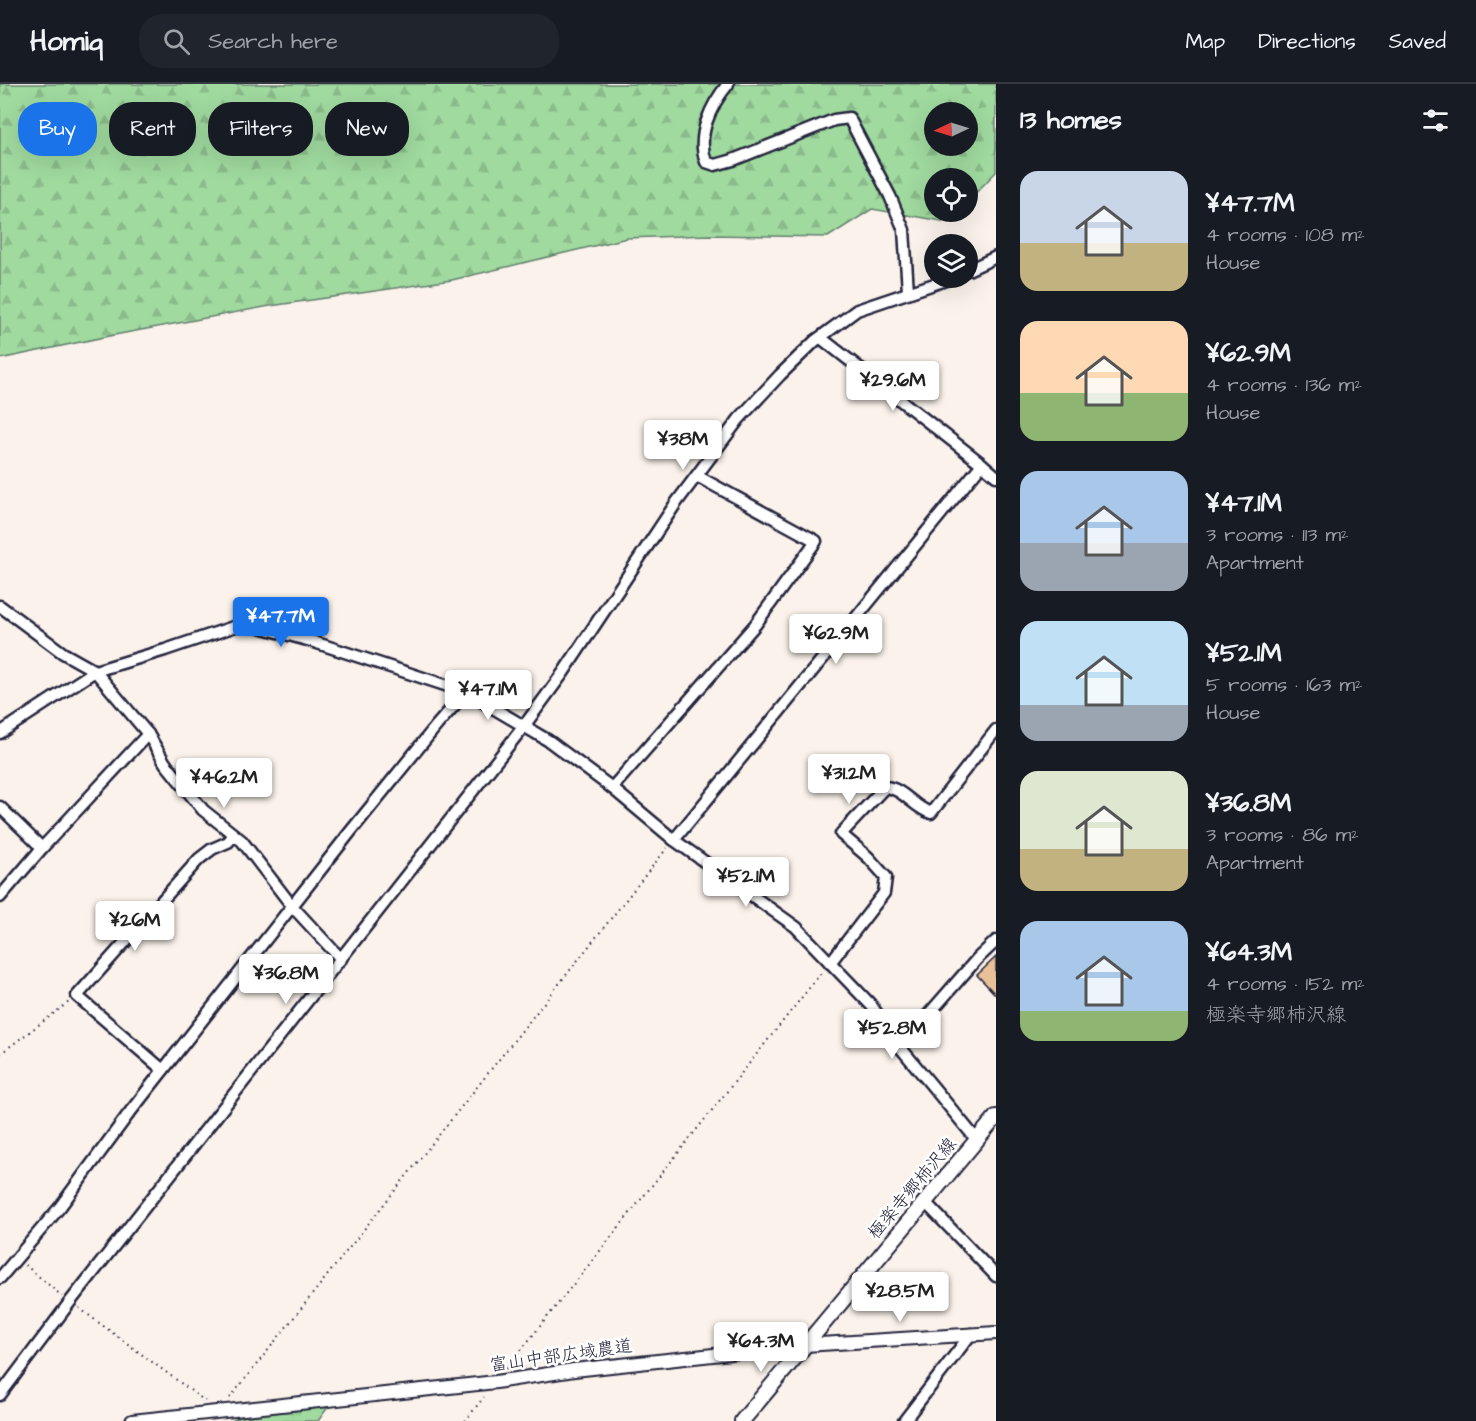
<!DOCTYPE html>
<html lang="en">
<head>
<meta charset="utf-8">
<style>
	:root { --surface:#171b24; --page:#20242c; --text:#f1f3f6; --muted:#9ea1a6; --line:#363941; --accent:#1a73e8 }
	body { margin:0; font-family:"Architects Daughter","Klee One",sans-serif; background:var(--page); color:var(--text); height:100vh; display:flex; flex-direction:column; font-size:22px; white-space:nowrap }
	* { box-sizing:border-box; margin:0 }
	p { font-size:20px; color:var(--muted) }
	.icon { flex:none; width:33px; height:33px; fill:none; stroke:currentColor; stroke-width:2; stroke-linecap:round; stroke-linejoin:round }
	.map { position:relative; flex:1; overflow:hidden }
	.side { display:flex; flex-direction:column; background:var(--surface); width:480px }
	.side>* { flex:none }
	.hud { position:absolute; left:18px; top:18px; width:570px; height:54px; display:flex; gap:12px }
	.needle { width:39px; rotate:266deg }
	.fabs { position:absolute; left:924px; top:18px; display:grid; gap:12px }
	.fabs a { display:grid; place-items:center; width:54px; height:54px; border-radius:50%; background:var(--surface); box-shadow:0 6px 24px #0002; font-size:30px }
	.price { position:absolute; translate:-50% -51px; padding:0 14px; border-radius:6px; background:#fff; color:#222; font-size:20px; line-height:39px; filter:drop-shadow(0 2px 3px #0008) }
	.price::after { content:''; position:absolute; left:50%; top:36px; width:18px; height:14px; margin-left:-9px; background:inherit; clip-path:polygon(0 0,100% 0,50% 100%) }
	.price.active { background:var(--accent); color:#fff }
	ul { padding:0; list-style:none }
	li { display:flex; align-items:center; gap:18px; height:150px; padding:0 24px }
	li span { display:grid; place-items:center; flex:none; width:168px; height:120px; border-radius:18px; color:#555 }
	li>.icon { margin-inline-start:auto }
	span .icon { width:72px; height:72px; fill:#fffc; stroke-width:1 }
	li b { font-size:26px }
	h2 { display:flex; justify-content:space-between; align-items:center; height:72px; padding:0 24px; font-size:26px }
	.chip { padding:0 21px; border-radius:24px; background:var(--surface); box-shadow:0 6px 24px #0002; font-size:21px; line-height:54px }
	.chip.active { background:var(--accent); color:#fff }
	header { display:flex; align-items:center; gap:36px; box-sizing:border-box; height:84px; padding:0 30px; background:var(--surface); border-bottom:2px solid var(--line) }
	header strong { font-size:28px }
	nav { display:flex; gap:33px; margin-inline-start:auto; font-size:21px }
	.search { width:420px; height:54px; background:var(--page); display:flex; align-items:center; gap:15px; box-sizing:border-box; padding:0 21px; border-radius:24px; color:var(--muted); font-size:22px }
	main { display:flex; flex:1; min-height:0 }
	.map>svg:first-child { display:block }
	.grass { fill:url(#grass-tufts); stroke:#617e6d; stroke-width:1.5 }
	.forest { fill:url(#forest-firs); stroke:#617e6d; stroke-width:1.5; fill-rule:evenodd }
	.building { fill:#e9c199; stroke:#22223b; stroke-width:1.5 }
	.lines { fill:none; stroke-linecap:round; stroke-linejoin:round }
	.minor-casing { stroke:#22223b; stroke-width:15 }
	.tertiary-casing { stroke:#22223b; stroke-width:16 }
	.secondary-casing { stroke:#22223b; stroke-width:18 }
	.path { stroke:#22223b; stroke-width:2; stroke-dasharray:1.5 4.5; stroke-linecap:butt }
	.minor { stroke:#fff; stroke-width:10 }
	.tertiary { stroke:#fff; stroke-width:12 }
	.secondary { stroke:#fff; stroke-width:14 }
	.labels { text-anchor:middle; stroke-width:5; stroke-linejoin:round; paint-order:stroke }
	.street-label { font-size:18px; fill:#22223b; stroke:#fff }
</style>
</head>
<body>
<header>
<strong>Homiq</strong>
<div class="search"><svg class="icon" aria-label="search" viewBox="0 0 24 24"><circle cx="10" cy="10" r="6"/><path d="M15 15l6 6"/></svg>Search here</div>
<nav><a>Map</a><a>Directions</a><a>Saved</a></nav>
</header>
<main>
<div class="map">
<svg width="996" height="1337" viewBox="0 0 996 1337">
	<defs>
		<pattern id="grass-tufts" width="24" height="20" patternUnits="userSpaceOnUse" patternTransform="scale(1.5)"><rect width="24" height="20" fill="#a0da9f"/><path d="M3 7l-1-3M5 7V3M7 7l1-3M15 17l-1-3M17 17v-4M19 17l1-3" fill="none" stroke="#8abb8a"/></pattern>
		<pattern id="forest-firs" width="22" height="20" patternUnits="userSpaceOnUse" patternTransform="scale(1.5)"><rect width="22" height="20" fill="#a0da9f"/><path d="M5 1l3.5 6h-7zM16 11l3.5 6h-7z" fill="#8abb8a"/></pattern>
	</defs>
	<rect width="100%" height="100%" fill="#fbf3eb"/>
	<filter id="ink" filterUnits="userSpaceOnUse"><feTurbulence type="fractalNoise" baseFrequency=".0167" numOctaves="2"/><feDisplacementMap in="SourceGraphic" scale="12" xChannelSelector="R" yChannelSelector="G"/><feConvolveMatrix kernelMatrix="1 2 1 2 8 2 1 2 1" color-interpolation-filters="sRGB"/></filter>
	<g filter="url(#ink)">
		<polygon class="grass" points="328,1323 318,1337 232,1337 239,1333"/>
		<path class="forest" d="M0,0H996V88L968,117V94H934V128H957L947,138L872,125L828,153L710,151L627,154L452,196L270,222L109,252L0,275ZM934,28H968V62H934Z"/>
		<polygon class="building" points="996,873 996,911 977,891"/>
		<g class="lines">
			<g class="minor-casing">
				<g id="minor">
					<path d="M728,0C711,21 696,51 706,78L715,81L733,76L834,36L849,34L890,112L904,146L908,207"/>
					<polyline points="968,186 996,173"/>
					<polyline points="821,254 982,380"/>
					<polyline points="0,522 63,569 95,587 148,650 165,679 203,726 242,757 292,822 341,875"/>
					<polyline points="0,649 95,587 165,566 239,541 256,542 311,557 466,608 549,657 612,704 674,756 796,843 871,921 900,963 976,1055"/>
					<polyline points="612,704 755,541 816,457 697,392"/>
					<polyline points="0,723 42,764 148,650"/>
					<polyline points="674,756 982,380 996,392"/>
					<polyline points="0,813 42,764"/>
					<path d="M830,879L884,809L886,793L868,773L841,750L885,703C903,704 914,724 931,729L996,646"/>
					<polyline points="900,963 977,875 996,857"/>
					<polyline points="163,986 77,912 199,775 212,765 228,758 234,751"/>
					<polyline points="924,1117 996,1192"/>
					<polyline points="0,1194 60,1123 127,1032 351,747 437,641 466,608"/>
					<polyline points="0,1311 70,1218 524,642 563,589 676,419 739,335 780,291 815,257 857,226 952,194"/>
					<polyline points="904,1337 971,1250"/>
				</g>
			</g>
			<g class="tertiary-casing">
				<polyline id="tertiary" points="132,1337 496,1298 574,1286 805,1261 996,1249"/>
			</g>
			<g class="secondary-casing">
				<polyline id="secondary" points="742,1337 996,1033"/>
			</g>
			<g class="path">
				<polyline points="0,970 69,918"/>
				<polyline points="25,1181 62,1212"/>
				<polyline points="79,1224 205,1317"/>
				<polyline points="506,1285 822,888"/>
				<polyline points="230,1314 667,764"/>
				<polyline points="465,1337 484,1313"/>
			</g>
			<use href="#minor" class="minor"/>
			<use href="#tertiary" class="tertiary"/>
			<use href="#secondary" class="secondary"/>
		</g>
	</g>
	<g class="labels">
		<g class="street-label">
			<text transform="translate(912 1104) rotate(-50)" y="6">極楽寺郷柿沢線</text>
			<text transform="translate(561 1271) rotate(-8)" y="6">富山中部広域農道</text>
		</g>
	</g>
</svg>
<div class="fabs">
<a><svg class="needle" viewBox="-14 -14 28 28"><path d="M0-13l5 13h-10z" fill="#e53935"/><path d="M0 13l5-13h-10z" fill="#9ea1a6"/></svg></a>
<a><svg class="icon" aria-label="locate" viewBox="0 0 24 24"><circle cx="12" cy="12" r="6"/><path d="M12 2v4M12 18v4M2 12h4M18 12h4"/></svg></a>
<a><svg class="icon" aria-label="layers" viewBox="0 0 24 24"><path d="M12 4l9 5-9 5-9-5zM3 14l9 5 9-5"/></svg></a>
</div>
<b class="price" style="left:893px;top:328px">¥29.6M</b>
<b class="price" style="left:683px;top:387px">¥38M</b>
<b class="price active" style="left:281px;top:564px">¥47.7M</b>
<b class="price" style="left:836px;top:581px">¥62.9M</b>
<b class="price" style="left:488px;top:637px">¥47.1M</b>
<b class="price" style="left:849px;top:721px">¥31.2M</b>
<b class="price" style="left:224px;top:725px">¥46.2M</b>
<b class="price" style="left:746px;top:824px">¥52.1M</b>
<b class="price" style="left:135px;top:868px">¥26M</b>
<b class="price" style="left:286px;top:921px">¥36.8M</b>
<b class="price" style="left:892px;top:976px">¥52.8M</b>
<b class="price" style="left:900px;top:1239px">¥28.5M</b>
<b class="price" style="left:761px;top:1289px">¥64.3M</b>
<div class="hud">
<a class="chip active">Buy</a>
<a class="chip">Rent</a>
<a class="chip">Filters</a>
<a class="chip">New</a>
</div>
</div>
<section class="side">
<h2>13 homes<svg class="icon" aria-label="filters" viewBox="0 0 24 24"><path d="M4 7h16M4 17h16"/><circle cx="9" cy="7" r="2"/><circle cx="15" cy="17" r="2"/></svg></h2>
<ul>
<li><span style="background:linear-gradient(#c9d6e8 60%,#c2b280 0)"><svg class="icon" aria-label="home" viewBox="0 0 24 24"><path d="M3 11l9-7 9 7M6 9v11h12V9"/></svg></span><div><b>¥47.7M</b><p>4 rooms · 108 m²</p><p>House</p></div></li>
<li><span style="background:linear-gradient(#ffd9b3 60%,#8fb573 0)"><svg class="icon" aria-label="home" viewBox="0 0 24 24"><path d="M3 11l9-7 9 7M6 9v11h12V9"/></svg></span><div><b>¥62.9M</b><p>4 rooms · 136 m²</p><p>House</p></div></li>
<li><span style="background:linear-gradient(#a9c7e8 60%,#9aa5b1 0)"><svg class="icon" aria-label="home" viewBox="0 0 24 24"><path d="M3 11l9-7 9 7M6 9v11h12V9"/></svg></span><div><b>¥47.1M</b><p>3 rooms · 113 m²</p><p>Apartment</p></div></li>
<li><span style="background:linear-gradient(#bfe0f5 70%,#9aa5b1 0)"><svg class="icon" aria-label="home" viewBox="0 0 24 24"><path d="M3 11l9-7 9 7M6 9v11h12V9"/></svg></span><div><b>¥52.1M</b><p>5 rooms · 163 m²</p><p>House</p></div></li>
<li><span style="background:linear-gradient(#dfe7d0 65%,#c2b280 0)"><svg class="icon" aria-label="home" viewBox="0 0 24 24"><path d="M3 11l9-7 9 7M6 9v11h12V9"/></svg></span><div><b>¥36.8M</b><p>3 rooms · 86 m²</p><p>Apartment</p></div></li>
<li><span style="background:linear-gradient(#a9c7e8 75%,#8fb573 0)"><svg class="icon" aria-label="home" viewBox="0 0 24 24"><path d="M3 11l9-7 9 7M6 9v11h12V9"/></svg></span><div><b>¥64.3M</b><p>4 rooms · 152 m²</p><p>極楽寺郷柿沢線</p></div></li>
</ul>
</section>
</main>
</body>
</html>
